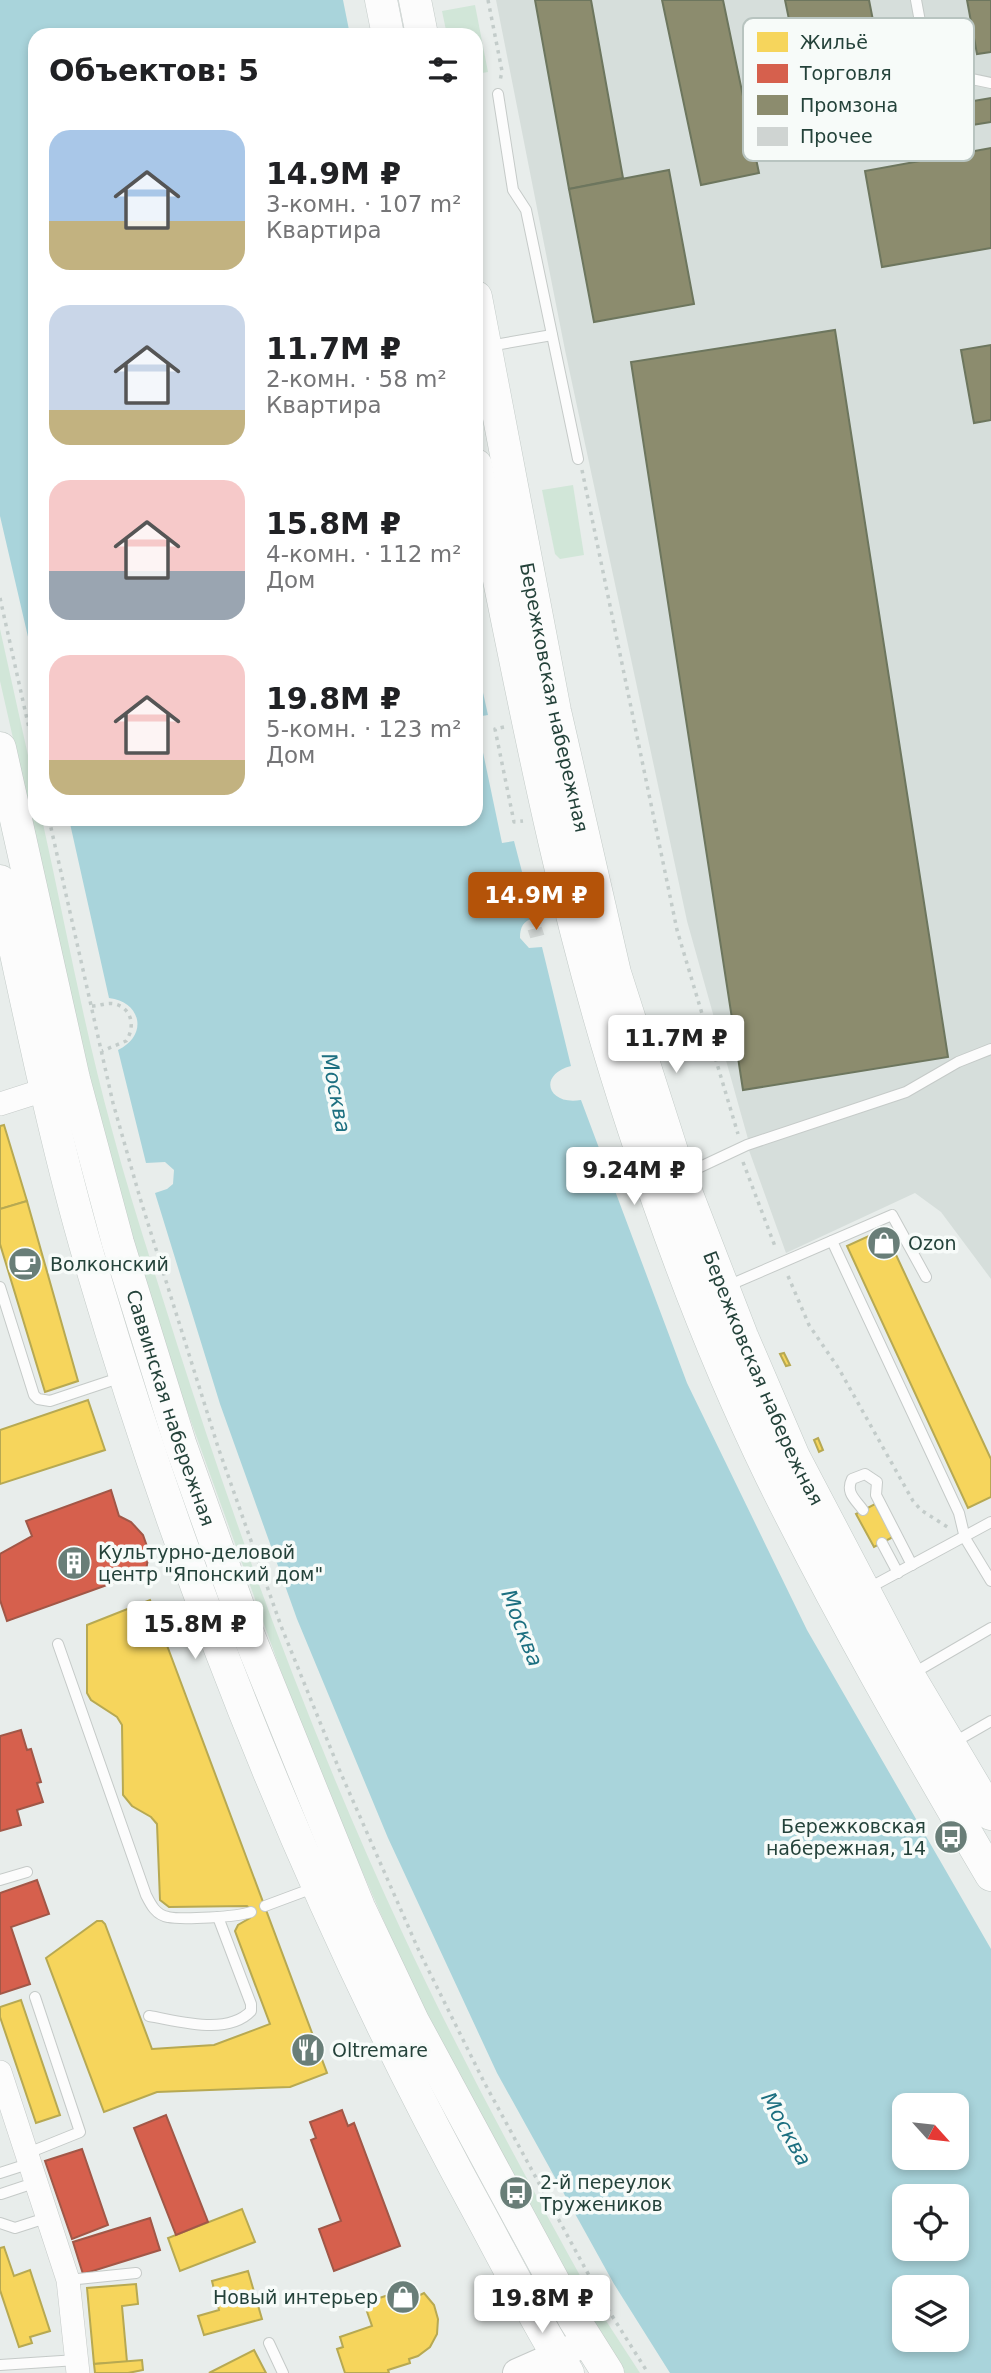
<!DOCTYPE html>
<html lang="ru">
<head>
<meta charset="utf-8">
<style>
	:root { --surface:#fff; --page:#f6f6f6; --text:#202124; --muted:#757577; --accent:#b45309 }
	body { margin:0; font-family:"DejaVu Sans",sans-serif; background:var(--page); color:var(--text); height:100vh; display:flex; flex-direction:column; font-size:26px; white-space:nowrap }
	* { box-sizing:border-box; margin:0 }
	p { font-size:23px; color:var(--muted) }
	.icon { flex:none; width:38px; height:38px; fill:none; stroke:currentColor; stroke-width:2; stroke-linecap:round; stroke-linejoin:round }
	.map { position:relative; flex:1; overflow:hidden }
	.details { position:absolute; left:28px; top:28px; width:455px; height:798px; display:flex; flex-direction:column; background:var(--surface); border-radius:21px; box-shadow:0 4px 10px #0003 }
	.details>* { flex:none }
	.needle { width:46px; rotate:117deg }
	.tools { position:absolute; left:892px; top:2093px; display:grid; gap:14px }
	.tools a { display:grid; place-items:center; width:77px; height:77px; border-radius:14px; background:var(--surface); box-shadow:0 4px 10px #0003; font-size:35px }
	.price { position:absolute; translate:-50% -60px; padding:0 16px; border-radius:7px; background:#fff; color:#222; font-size:23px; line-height:46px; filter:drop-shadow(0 2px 4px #0008) }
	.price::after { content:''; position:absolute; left:50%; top:42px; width:21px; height:16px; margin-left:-10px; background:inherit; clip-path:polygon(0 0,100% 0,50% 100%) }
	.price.active { background:var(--accent); color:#fff }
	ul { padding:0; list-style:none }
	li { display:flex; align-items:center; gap:21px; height:175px; padding:0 21px }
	li span { display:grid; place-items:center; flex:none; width:196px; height:140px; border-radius:21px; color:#555 }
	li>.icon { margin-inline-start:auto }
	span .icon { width:84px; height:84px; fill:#fffc; stroke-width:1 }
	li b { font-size:30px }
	h2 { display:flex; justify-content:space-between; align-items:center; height:84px; padding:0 21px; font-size:30px }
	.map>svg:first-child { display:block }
	.built { fill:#d6dedb }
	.green { fill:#d1e6d8 }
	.water { fill:#a9d4db; fill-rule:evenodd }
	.homes { fill:#f6d55c; stroke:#b7a952; stroke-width:2 }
	.shops { fill:#d6604d; stroke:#a15747; stroke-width:2 }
	.industry { fill:#8c8c6e; stroke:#6d765e; stroke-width:2 }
	.building { fill:#cfd4d2; stroke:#d1d6d4; stroke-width:2 }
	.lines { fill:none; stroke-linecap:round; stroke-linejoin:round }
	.service-casing { stroke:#c5cac8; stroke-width:12 }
	.minor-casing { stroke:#c5cac8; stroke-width:24 }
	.tertiary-casing { stroke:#c5cac8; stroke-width:30 }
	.secondary-casing { stroke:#c3cbc8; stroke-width:33 }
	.path { stroke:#c3ccca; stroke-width:3.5; stroke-dasharray:3.5 5; stroke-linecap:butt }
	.service { stroke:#fcfcfc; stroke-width:10 }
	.minor { stroke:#fcfcfc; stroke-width:23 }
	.tertiary { stroke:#fcfcfc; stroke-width:28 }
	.secondary { stroke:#fcfcfc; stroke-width:32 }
	.labels { text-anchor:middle; stroke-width:7; stroke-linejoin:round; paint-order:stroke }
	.street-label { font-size:19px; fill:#24423a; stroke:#f7fbf9 }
	.poi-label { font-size:19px; fill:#24423a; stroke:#f7fbf9; text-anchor:start }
	.water-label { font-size:21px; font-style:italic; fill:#1c6f80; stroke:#f7fbf9 }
	.key { fill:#f7fbf9; stroke:#b8c4c0; stroke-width:2 }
	.key-label { font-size:19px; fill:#24423a }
</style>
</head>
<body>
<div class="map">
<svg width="991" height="2373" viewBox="0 0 991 2373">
	<rect width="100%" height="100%" fill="#e8edeb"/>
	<polygon class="built" points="496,0 991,0 991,1279 941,1212 915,1193 786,1253 746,1142 748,1139 687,921 565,350"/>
	<g class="green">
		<polygon points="475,5 488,72 476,74 476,35 447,35 442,11"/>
		<polygon points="573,485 584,555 560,559 555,554 542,490"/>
		<path d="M0,629L35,787V819H42C65,923 84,1028 112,1130C131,1202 155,1273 177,1344C241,1544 313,1741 402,1932C460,2057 526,2178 593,2299L583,2305L482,2124L410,1981L309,1749L184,1402L119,1194L102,1130L0,681Z"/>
		<polygon points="601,2313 640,2373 625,2373 590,2319"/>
	</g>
	<g class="water">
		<polygon points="0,0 343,0 350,35 35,35 35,667 0,516"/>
		<polygon points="476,661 488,715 476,717"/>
		<path d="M476,719L502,843L514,841L534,918C523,921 520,927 520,938L529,948L542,947L571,1066C537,1075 548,1106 581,1100L687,1383L807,1630L991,1949V2373H670L614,2284L497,2073L388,1838L297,1619L220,1404L155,1193L167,1189L173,1184L174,1170L165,1162L146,1163L118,1050C148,1036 142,1002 109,998L69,819H476ZM957,2105V2158H905V2105ZM905,2196H957V2249H905ZM905,2287H957V2340H905Z"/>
	</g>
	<g class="homes">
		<polygon points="4,1125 27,1201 0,1209 0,1126"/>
		<polygon points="27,1201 78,1381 45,1392 0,1244 0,1209"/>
		<polygon points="884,1229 991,1459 991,1497 968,1508 847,1246"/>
		<polygon points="784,1353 790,1365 786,1366 780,1354"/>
		<polygon points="88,1400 105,1450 0,1484 0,1430"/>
		<polygon points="818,1438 823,1450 819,1452 814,1440"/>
		<polygon points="875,1504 893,1537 874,1547 856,1514"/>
		<polygon points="150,1600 327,2073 290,2087 157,2092 104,2112 46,1958 97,1921 102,1921 105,1924 152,2049 214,2045 270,2024 235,1931 238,1925 250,1918 250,1909 247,1906 169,1907 160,1900 157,1824 151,1817 132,1806 123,1795 122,1725 117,1717 91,1700 87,1693 87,1625"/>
		<polygon points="21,2000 60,2115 36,2123 0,2017 0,2007"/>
		<polygon points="242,2209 255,2242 180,2271 168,2238"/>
		<polygon points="4,2247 14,2276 30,2270 50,2331 30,2337 32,2343 19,2347 0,2290 0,2248"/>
		<polygon points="248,2271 262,2319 204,2335 198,2316 219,2310 212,2281"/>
		<polygon points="136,2284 138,2304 122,2306 127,2362 94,2364 87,2288"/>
		<polygon points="410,2288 414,2298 424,2293 434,2305 438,2319 437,2334 430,2347 418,2356 409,2359 410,2363 388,2370 389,2373 345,2373 337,2349 343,2347 340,2337 372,2326 364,2303"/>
		<polygon points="254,2350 266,2373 209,2373"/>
		<polygon points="142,2360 143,2370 128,2373 95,2373 94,2364"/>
	</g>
	<g class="shops">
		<polygon points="111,1490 119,1516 131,1522 143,1535 149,1552 146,1571 7,1621 0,1600 0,1554 32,1536 26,1521"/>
		<polygon points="21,1730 27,1750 31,1749 41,1782 37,1783 43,1802 17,1810 21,1825 0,1831 0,1736"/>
		<polygon points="37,1880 49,1914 11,1927 30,1984 0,1994 0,1893"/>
		<polygon points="342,2110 348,2126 354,2123 400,2246 334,2271 319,2229 341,2221 311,2140 316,2138 310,2122"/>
		<polygon points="166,2115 208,2222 176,2235 134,2128"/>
		<polygon points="82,2149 108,2225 72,2239 45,2161"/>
		<polygon points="150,2218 160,2250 83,2274 73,2242"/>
	</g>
	<g class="industry">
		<polygon points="535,0 591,0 623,178 569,189"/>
		<polygon points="662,0 723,0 759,173 701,185"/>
		<polygon points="785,0 869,0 879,51 799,68"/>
		<polygon points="967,0 991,0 991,52 977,54"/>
		<polygon points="991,98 991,122 947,129 944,106"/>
		<polygon points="991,148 991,248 882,267 865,171"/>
		<polygon points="669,170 694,304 594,322 569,189"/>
		<polygon points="835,330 948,1057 743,1090 631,362"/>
		<polygon points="991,345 991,420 974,423 961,350"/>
	</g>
	<polygon class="building" points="541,928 543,934 531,937 529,931"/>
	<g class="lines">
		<g class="service-casing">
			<g id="service">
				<polyline points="916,0 929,70 991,83"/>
				<polyline points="498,94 513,190 526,210 578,459"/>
				<polyline points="489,346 552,335"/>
				<polyline points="683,1175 747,1145 906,1092 958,1062 991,1049"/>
				<polyline points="832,1241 959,1513 965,1538 991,1581"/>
				<polyline points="0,1287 34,1395 38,1399 50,1401 122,1377"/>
				<polyline points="725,1287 892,1215 926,1277"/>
				<path d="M863,1510C856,1500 845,1493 852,1479L865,1474L877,1482L876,1495L912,1565"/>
				<polyline points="882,1543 898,1573"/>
				<polyline points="867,1589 991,1522"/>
				<path d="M58,1644L146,1895C151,1905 156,1915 168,1917C181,1920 238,1917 251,1912"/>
				<polyline points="912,1674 991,1628"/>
				<polyline points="951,1744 991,1721"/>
				<polyline points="0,1880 27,1872"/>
				<polyline points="265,1906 316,1887"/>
				<path d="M149,2016C179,2021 227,2036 251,2011V2004L218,1917"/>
				<polyline points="28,2153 80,2132 35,1997"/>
				<polyline points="0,2173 31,2163"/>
				<polyline points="1,2194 37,2182"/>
				<polyline points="0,2223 15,2228 49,2217"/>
				<polyline points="68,2280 136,2273"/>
				<polyline points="269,2343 283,2373"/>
				<polyline points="0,2365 77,2360"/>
			</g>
		</g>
		<g class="minor-casing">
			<g id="minor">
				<polyline points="0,1104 47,1089"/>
				<polyline points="0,2072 68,2280 78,2373"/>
			</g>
		</g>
		<g class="tertiary-casing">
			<polyline id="tertiary" points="517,2373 576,2347"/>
		</g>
		<g class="secondary-casing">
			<g id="secondary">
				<polyline points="381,0 388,35"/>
				<polyline points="415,0 422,35"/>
				<path id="s1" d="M476,297L555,711L615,973L680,1176L742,1336L794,1457L909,1676L991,1814"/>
				<path d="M476,465C521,688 562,914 634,1130C672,1247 717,1365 771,1476C838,1612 914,1744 991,1875"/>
				<path id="s2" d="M0,748L74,1079L118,1243L180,1443L247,1631L359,1907L413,2021L574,2319L608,2373"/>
				<path d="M0,881C28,1006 53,1135 89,1258C186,1590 315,1914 482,2218C510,2270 537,2323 568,2373"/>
			</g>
		</g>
		<g class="path">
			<polyline points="488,0 502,71 500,81"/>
			<polyline points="582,470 677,930 738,1134"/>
			<polyline points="0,598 35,755"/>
			<polyline points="504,727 495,729 514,822 523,821"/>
			<polyline points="49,819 113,1103 140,1198 218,1447 281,1626 339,1769 419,1951 484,2082 604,2303 648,2373"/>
			<path d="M92,1006C100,1006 107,1002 115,1004C133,1009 135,1028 126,1041L102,1051"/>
			<polyline points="743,1162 776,1249"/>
			<polyline points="788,1276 809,1325 839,1369 913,1501 921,1510 949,1528"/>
		</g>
		<use href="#service" class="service"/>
		<use href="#minor" class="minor"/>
		<use href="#tertiary" class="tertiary"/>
		<use href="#secondary" class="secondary"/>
	</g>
	<defs>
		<g id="shop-disc" transform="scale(1.75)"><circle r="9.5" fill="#697e78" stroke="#f7fbf9"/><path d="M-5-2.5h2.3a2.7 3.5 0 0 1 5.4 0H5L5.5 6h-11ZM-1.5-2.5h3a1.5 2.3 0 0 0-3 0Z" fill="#fff"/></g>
		<g id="cafe-disc" transform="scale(1.75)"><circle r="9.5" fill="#697e78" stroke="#f7fbf9"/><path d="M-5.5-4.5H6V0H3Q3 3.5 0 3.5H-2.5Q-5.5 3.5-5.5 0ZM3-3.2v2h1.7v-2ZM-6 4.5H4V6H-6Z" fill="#fff"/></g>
		<g id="building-disc" transform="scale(1.75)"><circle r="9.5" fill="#697e78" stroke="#f7fbf9"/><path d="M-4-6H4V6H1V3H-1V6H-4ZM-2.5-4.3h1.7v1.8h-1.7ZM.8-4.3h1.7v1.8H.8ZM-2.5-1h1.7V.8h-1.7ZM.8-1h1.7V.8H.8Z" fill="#fff"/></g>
		<g id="bus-disc" transform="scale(1.75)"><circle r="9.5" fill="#697e78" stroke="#f7fbf9"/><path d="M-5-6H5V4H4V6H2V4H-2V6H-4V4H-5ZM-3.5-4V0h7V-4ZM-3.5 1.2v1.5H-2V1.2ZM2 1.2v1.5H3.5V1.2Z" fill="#fff"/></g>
		<g id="restaurant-disc" transform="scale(1.75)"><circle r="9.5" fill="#697e78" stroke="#f7fbf9"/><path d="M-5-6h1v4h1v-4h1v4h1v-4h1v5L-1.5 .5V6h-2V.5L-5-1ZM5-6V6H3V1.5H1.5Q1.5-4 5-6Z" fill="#fff"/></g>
	</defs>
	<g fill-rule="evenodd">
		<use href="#shop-disc" x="884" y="1243"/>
		<use href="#cafe-disc" x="25" y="1264"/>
		<use href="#building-disc" x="74" y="1563"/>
		<use href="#bus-disc" x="951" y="1837"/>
		<use href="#restaurant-disc" x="308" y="2050"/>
		<use href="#bus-disc" x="516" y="2193"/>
		<use href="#shop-disc" x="403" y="2297"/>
	</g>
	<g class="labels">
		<g class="street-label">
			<text dy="7" stroke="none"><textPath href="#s1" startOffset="408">Бережковская набережная</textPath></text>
			<text dy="7" stroke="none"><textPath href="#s1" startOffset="1122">Бережковская набережная</textPath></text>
			<text dy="7" stroke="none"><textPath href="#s2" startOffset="682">Саввинская набережная</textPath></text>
		</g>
		<g class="poi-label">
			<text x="908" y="1250">Ozon</text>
			<text x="50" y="1271">Волконский</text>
			<text x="98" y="1559">Культурно-деловой<tspan x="98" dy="22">центр "Японский дом"</tspan></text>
			<text x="926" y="1833" text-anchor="end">Бережковская<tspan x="926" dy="22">набережная, 14</tspan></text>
			<text x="332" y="2057">Oltremare</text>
			<text x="540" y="2189">2-й переулок<tspan x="540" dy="22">Тружеников</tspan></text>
			<text x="378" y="2304" text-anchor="end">Новый интерьер</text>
		</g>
		<g class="water-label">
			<text transform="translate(336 1093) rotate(79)" y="7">Москва</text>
			<text transform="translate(522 1628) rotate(69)" y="7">Москва</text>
			<text transform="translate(786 2129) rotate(61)" y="7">Москва</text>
		</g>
	</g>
	<rect x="743" y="18" width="231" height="143" rx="10" class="key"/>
	<rect x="757" y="32" width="31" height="20" fill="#f6d55c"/>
	<rect x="757" y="64" width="31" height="19" fill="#d6604d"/>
	<rect x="757" y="95" width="31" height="20" fill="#8c8c6e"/>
	<rect x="757" y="127" width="31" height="19" fill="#cfd4d2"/>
	<g class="key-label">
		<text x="800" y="49">Жильё</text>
		<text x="800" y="80">Торговля</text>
		<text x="800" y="112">Промзона</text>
		<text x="800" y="143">Прочее</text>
	</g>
</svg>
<div class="tools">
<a><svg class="needle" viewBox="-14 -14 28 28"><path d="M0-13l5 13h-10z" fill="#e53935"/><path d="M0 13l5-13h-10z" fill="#757577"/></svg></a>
<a><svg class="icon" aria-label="locate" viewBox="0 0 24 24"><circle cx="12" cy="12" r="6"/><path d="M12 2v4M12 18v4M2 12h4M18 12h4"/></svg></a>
<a><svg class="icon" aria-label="layers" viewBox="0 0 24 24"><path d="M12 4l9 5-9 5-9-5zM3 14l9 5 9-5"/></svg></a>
</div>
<b class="price active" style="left:536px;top:932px">14.9M ₽</b>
<b class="price" style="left:676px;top:1075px">11.7M ₽</b>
<b class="price" style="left:634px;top:1207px">9.24M ₽</b>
<b class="price" style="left:195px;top:1661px">15.8M ₽</b>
<b class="price" style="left:542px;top:2335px">19.8M ₽</b>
<section class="details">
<h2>Объектов: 5<svg class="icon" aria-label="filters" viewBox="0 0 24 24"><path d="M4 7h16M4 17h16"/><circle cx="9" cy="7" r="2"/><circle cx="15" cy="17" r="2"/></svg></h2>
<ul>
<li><span style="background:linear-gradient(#a9c7e8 65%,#c2b280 0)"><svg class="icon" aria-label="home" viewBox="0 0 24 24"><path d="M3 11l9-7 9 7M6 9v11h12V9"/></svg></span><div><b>14.9M ₽</b><p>3-комн. · 107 m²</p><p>Квартира</p></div></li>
<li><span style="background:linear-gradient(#c9d6e8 75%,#c2b280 0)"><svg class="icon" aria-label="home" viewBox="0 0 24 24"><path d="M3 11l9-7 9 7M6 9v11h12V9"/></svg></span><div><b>11.7M ₽</b><p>2-комн. · 58 m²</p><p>Квартира</p></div></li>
<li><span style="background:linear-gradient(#f6c9c9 65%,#9aa5b1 0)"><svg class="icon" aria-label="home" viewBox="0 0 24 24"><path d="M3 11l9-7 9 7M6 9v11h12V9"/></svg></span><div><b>15.8M ₽</b><p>4-комн. · 112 m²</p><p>Дом</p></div></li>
<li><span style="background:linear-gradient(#f6c9c9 75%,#c2b280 0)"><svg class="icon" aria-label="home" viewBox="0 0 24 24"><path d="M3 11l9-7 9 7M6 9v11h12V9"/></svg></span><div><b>19.8M ₽</b><p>5-комн. · 123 m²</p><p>Дом</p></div></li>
</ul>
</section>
</div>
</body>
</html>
